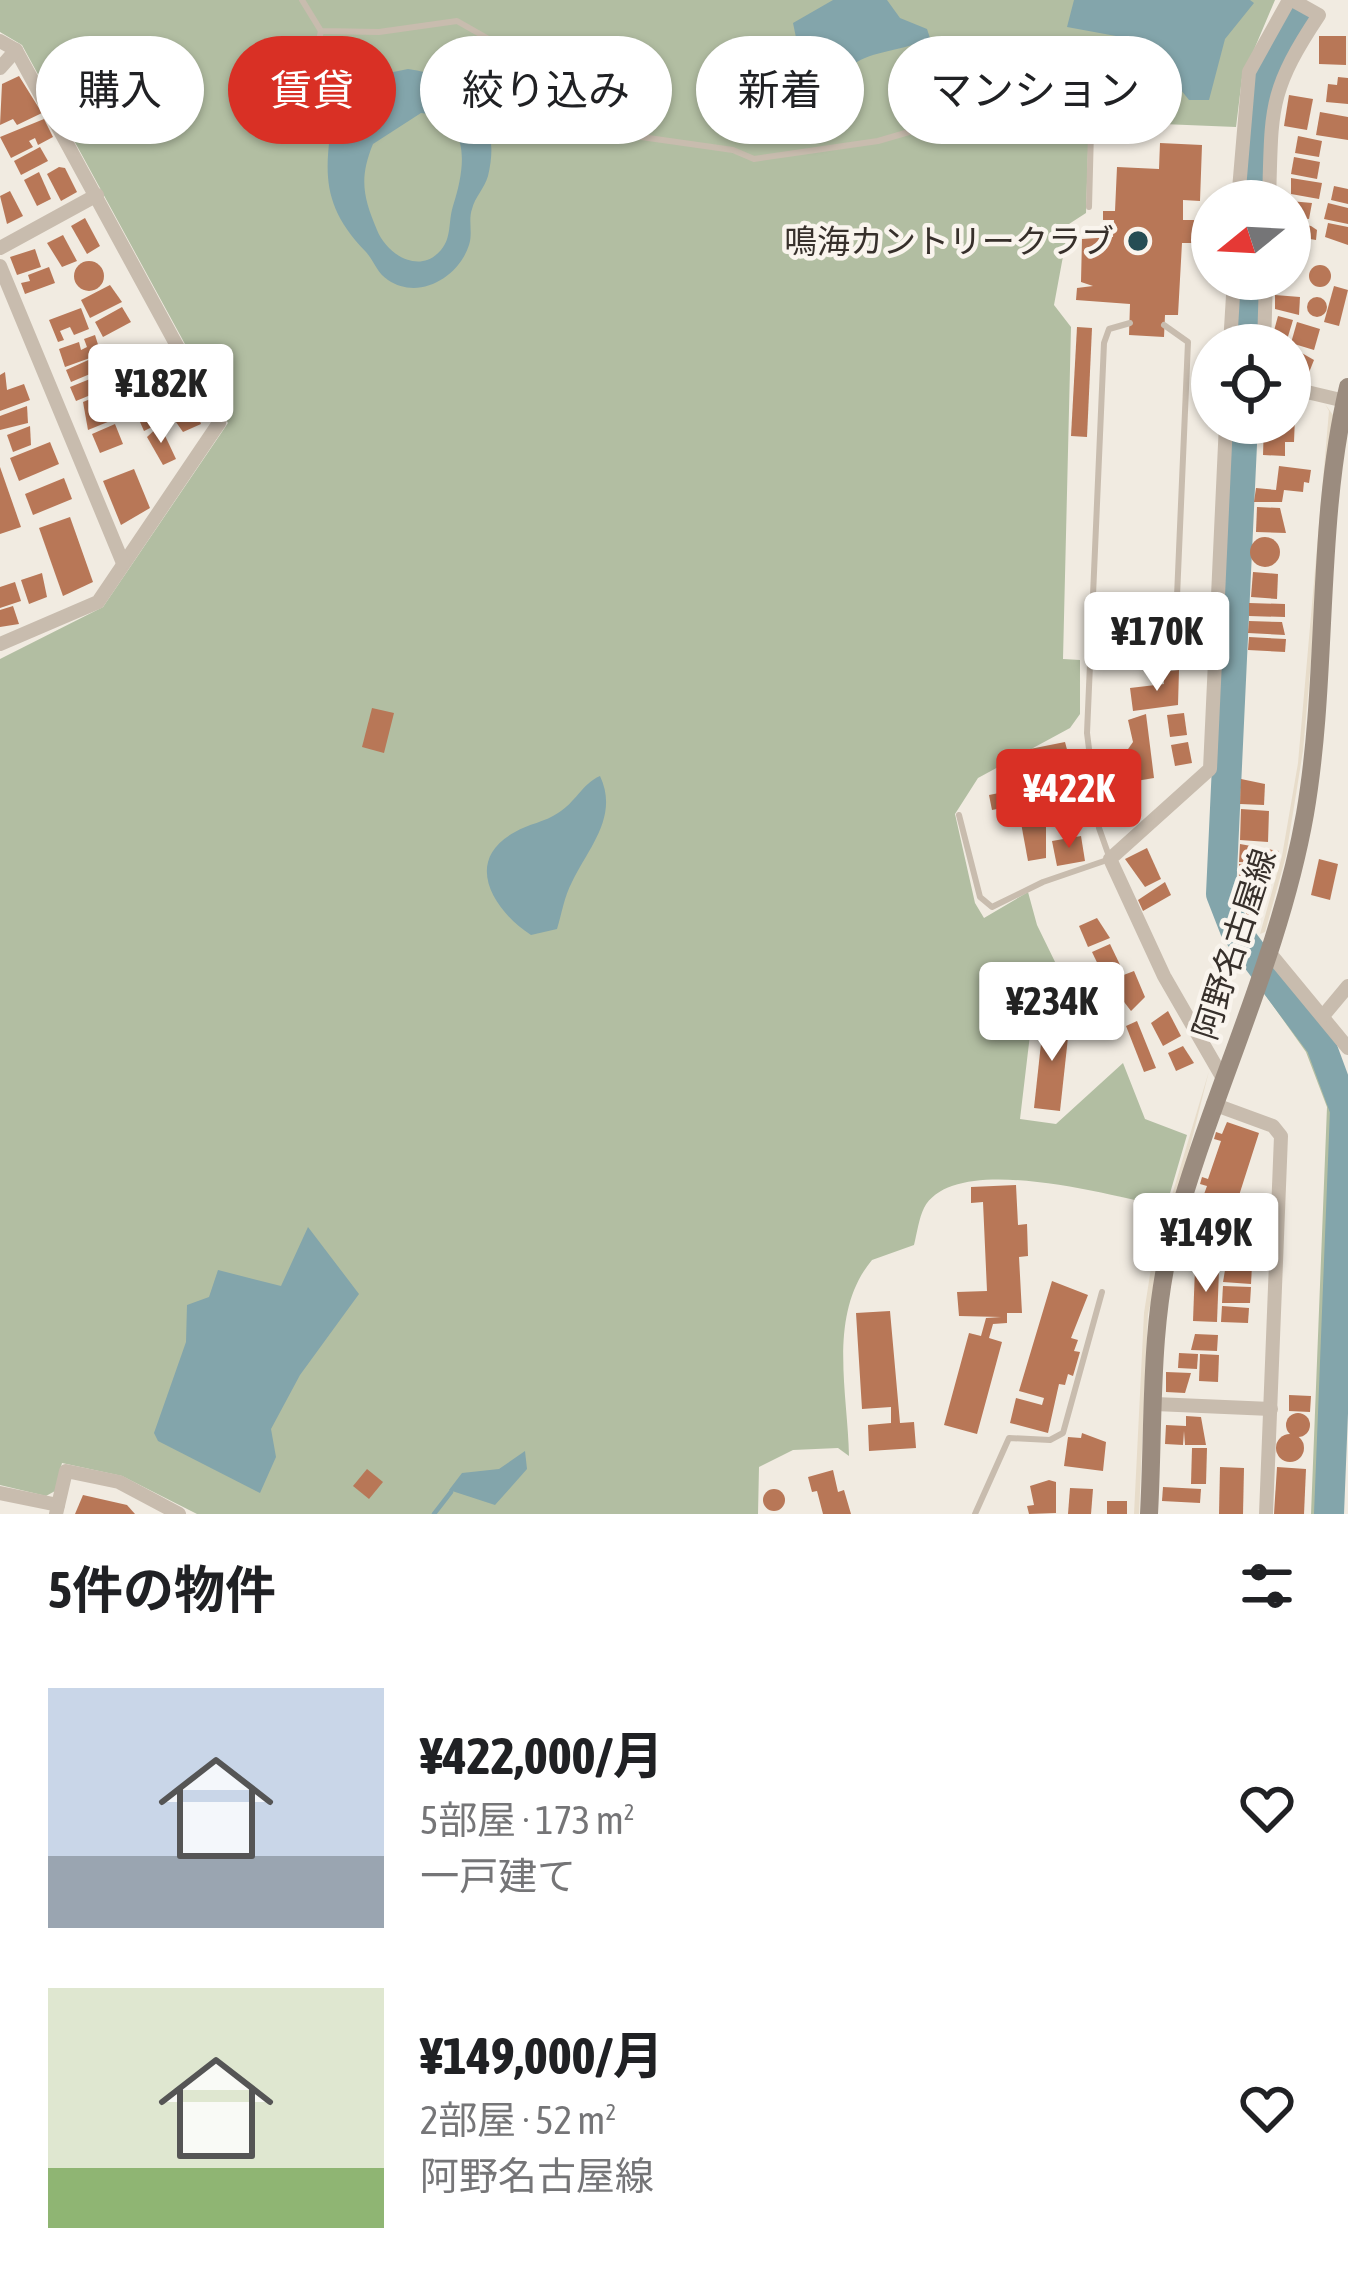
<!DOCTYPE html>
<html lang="ja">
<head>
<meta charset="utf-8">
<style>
	:root { --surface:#fff; --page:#f2f2f2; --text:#202124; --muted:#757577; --accent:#d93025 }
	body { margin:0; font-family:"Asap Condensed","Noto Sans JP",sans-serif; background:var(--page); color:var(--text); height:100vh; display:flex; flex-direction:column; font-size:45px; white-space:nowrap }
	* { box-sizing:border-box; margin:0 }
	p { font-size:39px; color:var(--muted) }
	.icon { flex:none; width:66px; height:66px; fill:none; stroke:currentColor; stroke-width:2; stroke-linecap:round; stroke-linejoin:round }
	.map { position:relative; height:1514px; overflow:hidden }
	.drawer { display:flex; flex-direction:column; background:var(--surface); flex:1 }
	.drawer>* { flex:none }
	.banner { position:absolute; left:36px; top:36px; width:1278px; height:108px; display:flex; gap:24px }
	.needle { width:78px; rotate:252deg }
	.buttons { position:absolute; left:1191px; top:180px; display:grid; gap:24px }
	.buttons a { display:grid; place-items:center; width:120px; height:120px; border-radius:50%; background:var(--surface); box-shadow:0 3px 9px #0004; font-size:60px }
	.price { position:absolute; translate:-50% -102px; padding:0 27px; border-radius:12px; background:#fff; color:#222; font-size:39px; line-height:78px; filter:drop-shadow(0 3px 6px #0008) }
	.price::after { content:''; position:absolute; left:50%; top:72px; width:36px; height:27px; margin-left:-18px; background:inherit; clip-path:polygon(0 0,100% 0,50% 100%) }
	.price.on { background:var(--accent); color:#fff }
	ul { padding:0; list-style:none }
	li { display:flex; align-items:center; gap:36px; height:300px; padding:0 48px }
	li span { display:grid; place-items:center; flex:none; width:336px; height:240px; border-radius:0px; color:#555 }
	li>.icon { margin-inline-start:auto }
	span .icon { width:144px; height:144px; fill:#fffc; stroke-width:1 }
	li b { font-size:51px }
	h2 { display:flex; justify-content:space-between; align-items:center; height:144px; padding:0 48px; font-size:51px }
	.tag { padding:0 42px; border-radius:54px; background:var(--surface); box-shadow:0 3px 9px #0004; font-size:42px; line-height:108px }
	.tag.on { background:var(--accent); color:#fff }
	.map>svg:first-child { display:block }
	.green { fill:#b2bea2 }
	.plaza { fill:#e7dcca }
	.water { fill:#83a5ab; fill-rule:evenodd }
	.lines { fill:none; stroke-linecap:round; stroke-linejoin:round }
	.stream { stroke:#83a5ab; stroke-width:4.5 }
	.river { stroke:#83a5ab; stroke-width:30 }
	.building { fill:#b87757 }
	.lane { stroke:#c8bcae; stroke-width:6 }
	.street { stroke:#c8bcae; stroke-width:14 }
	.secondary { stroke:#9b8c7f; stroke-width:18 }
	.poi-dot { fill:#254d54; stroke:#f9f4ed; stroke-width:4.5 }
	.labels { text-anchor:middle; stroke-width:9; stroke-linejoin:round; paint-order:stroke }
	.poi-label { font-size:33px; fill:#37302b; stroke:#f9f4ed; text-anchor:end }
	.street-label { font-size:33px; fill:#37302b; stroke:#f9f4ed }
</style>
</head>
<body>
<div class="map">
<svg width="1348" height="1514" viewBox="0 0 1348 1514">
	<rect width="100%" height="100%" fill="#f1ebe1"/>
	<g class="green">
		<path d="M0,0H1275L1242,78L1236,127L1089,121L1086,213L1069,224L1054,305L1071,327L1063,659L1080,660V714L1070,728L978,778L955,814L975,903L984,918L1028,892L1037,925L1077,1007L1034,1001L1020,1119L1056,1124L1123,1063L1145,1119L1187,1135L1166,1207C1115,1197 955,1150 924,1208C919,1218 917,1233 914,1245L872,1260C827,1314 848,1393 849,1456L838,1448L793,1450L759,1467L758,1514H197L122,1476L62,1463L55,1491L46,1496L0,1485V659L103,607L228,423L22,45L0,32Z"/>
		<path d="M1269,980C1301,1024 1335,1067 1342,1122L1325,1514H1311L1327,1107L1306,1052L1264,993Z"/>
	</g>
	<g class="plaza">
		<polygon points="1325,404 1333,415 1303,751 1286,856 1265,932 1260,934 1282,856 1298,763 1329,411"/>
		<polygon points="1209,1071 1148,1314 1139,1514 1134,1514 1144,1313 1152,1262"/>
	</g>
	<g class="water">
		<path d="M833,0H887L900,18L927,29L930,38C904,51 871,51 854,64L810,59L799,52L793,23Z"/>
		<polygon points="1074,0 1250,0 1254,3 1225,39 1209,100 1189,100 1165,70 1154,43 1067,27"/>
		<path d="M408,69C467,77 503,115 488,176C484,189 475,197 472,209C468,220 473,233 469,245C459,277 419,301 388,280C377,273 374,261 366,252C316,201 326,164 335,100L359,79ZM421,113C473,118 465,169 453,206C448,222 452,237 441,250C420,275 387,255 377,230C363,197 359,178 373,144Z"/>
		<path d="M600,776C619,816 589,847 572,882C564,897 562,913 557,929L531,935C495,912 461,861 515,832C528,824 545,822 558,813C575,803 582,784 600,776Z"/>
		<polygon points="308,1227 359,1294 300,1375 271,1429 276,1457 260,1493 158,1441 154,1433 186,1342 187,1305 209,1297 218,1270 281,1286"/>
		<polygon points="525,1451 527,1469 495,1505 449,1490 462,1473 499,1469"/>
	</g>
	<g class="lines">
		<polyline class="stream" points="434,1514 451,1492"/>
		<g class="river">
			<polyline points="1253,201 1260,89 1296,19"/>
			<polyline points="1246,345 1249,279"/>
			<polyline points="1243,423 1221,894 1235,930 1321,1045 1345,1110 1329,1514"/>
		</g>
	</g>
	<g class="building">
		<polygon points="1319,36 1346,36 1346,65 1319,64"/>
		<polygon points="19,76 42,113 17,125 13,119 0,125 2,84"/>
		<polygon points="1338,77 1348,78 1348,104 1326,102 1328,84 1337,85"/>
		<polygon points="1289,95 1313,99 1307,130 1284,126"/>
		<polygon points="1320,112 1348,117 1348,140 1316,135"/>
		<circle cx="1018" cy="124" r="11"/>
		<polygon points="44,119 53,137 38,145 35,138 29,141 33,147 11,158 0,137"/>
		<polygon points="1298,136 1322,141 1319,157 1295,153"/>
		<polygon points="1160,143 1202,145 1200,201 1183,200 1183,220 1194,220 1193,243 1182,243 1178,315 1165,315 1164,337 1129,335 1130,304 1076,300 1077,288 1093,286 1081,282 1082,239 1113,237 1114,220 1103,220 1103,211 1115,211 1117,167 1159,169"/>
		<polygon points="40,147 48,161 21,175 14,161"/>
		<polygon points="1294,157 1320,162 1317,179 1291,174"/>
		<polygon points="59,167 65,168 77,192 61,201 47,174"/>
		<polygon points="39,172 51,199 37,206 24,180"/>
		<polygon points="1291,178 1322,183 1319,199 1291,194"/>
		<polygon points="1334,186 1348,189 1348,204 1331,200"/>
		<polygon points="10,191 23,216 7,224 0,196"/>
		<polygon points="1290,201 1312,203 1309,219 1290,216"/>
		<polygon points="1328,203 1348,208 1348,224 1324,219"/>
		<polygon points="85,218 100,246 87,254 71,226"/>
		<polygon points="1290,222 1311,226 1317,230 1316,240 1310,239 1309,246 1290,243"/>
		<polygon points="1328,223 1348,227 1348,245 1325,237"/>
		<polygon points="63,235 77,261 62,267 47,243"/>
		<polygon points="35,249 41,267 17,275 10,257"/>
		<circle cx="89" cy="276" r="15"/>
		<circle cx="1320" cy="276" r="11"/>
		<polygon points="49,267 55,283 25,294 21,283 30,281 28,275"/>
		<polygon points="110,285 122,302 90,318 81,300"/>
		<polygon points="1334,286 1348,290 1339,326 1324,322"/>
		<polygon points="1275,295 1300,297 1299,315 1275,309"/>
		<circle cx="1317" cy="307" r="10"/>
		<polygon points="122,307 131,322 103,337 95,322"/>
		<polygon points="81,308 89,329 74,335 70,327 60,331 64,340 58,342 49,320"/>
		<polygon points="1278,316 1293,320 1286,343 1272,338"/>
		<polygon points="1297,322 1320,329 1314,350 1291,343"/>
		<polygon points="1077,327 1092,328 1087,437 1071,436"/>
		<polygon points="95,335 101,354 65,367 59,349 79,342 81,350 87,347 84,339"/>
		<polygon points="1293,348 1314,360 1308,375 1290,367"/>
		<polygon points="104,353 109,366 71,382 66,370"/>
		<polygon points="162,362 170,377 133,398 124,382"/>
		<polygon points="5,372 7,390 24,384 30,400 0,411 0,375"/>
		<polygon points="105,373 110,387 76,401 70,387"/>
		<polygon points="184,374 201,424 183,432 171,415 186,406 168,415 157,390"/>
		<polygon points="105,393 115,419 88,430 83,402"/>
		<polygon points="150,396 162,422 144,431 140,422 145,419 132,404"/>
		<polygon points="27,406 28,423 0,430 0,416"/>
		<polygon points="1290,416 1295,416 1294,442 1285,442 1285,456 1263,455 1264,423 1290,423"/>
		<polygon points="115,424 123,444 100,453 92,434"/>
		<polygon points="160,425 176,459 163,465 147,437"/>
		<polygon points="30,426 31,445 13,452 7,435"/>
		<polygon points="50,442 59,464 19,481 10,458"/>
		<polygon points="1279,466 1311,470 1309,483 1304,482 1303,492 1284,490 1282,502 1254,502 1256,488 1276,490"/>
		<polygon points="0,467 21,527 0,534"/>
		<polygon points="134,469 150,508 121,525 103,481"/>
		<polygon points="64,478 72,499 33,515 25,494"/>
		<polygon points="1257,507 1280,508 1286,533 1256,532"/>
		<polygon points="70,517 93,582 63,596 39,528"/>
		<circle cx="1265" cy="552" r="15"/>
		<polygon points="1253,572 1278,574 1277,599 1251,597"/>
		<polygon points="42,573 47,597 29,604 21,580"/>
		<polygon points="15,582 21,601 0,608 0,587"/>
		<polygon points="1249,603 1285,604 1285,617 1249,616"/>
		<polygon points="13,606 19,624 0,627 0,610"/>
		<polygon points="1249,621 1282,622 1285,635 1248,633"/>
		<polygon points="1249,637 1286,639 1285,652 1248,650"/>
		<polygon points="1179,670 1178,705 1133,711 1130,688 1164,684 1163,672"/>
		<polygon points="372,708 394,713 384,753 362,747"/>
		<polygon points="1184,713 1187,735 1170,737 1167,715"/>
		<polygon points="1146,714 1154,778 1136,781 1126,752 1133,742 1128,720"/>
		<polygon points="1065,742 1069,757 1032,760 1030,749"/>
		<polygon points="1188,742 1192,763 1175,766 1171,745"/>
		<polygon points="1072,774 1076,789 1061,792 1058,777"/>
		<polygon points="1030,776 1035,810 1009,815 1007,807 992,810 989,795 1004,792 1002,782"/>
		<polygon points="1241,779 1265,784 1264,805 1240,804"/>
		<polygon points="1241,809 1269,811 1268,842 1240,840"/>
		<polygon points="1046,818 1046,858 1028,861 1021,823"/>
		<polygon points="1081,836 1085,861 1057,866 1052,841"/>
		<polygon points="1240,844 1279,851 1272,880 1257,880 1258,915 1246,915 1246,904 1239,899 1239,864 1259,863 1239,862"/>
		<polygon points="1147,848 1161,879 1145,887 1125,859"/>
		<polygon points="1319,859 1338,864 1330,900 1311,895"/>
		<polygon points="1165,882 1171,895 1143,911 1138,900"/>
		<polygon points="1097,918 1110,938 1088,947 1079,926"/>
		<polygon points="1110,944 1122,969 1104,977 1092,952"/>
		<polygon points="1134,971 1145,997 1131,1011 1118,994 1113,996 1108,981"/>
		<polygon points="1168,1011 1181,1036 1163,1046 1151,1023"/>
		<polygon points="1044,1016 1070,1019 1060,1111 1034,1108"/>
		<polygon points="1137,1021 1156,1068 1144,1072 1126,1026"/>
		<polygon points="1183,1046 1194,1063 1176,1071 1168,1053"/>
		<polygon points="1227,1122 1259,1133 1235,1208 1203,1197 1207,1186 1200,1184 1202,1177 1208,1179 1221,1141 1214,1139 1216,1132 1222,1134"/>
		<polygon points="1016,1185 1018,1225 1027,1224 1028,1256 1019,1257 1022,1313 1007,1313 1007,1323 993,1324 989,1338 1002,1342 977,1434 944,1425 969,1333 981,1336 986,1318 1001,1317 959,1316 957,1292 987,1291 983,1202 971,1203 971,1187"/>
		<polygon points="1224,1244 1253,1246 1252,1262 1223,1261"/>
		<polygon points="1226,1264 1252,1265 1251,1284 1223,1282"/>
		<polygon points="1195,1268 1219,1270 1217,1322 1193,1321"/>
		<polygon points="1052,1281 1088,1295 1071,1338 1078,1340 1074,1351 1080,1352 1073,1376 1068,1374 1065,1385 1059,1384 1048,1433 1010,1423 1016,1398 1042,1405 1044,1398 1019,1391"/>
		<polygon points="1223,1286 1251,1287 1250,1303 1222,1303"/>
		<polygon points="1222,1306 1249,1308 1248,1323 1221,1322"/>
		<polygon points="890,1311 900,1423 914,1422 916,1448 869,1451 868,1425 891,1423 891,1407 862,1409 856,1313"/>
		<polygon points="1195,1334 1218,1335 1217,1351 1191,1350"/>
		<polygon points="1179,1353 1198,1354 1197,1369 1178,1368"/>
		<polygon points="1200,1354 1219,1355 1218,1382 1199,1381"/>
		<polygon points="1166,1372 1191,1373 1185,1393 1166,1392"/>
		<polygon points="1289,1395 1311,1396 1310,1412 1289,1411"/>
		<circle cx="1298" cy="1425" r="12"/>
		<polygon points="1186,1416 1201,1417 1206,1445 1185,1445 1184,1431 1183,1445 1165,1444 1166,1425 1186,1426"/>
		<polygon points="1082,1433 1106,1442 1103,1471 1064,1466 1068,1437 1081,1438"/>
		<circle cx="1290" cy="1448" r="14"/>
		<polygon points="1192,1448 1207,1448 1206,1484 1191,1484"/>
		<polygon points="1220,1467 1244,1468 1243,1514 1219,1514"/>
		<polygon points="1277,1467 1306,1469 1304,1514 1274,1514"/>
		<polygon points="367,1469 383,1482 369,1499 353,1486"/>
		<polygon points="833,1470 838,1492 844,1490 851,1514 823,1514 817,1491 812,1492 808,1477"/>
		<polygon points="1049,1480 1056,1482 1056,1513 1029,1514 1027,1506 1034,1505 1030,1486"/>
		<polygon points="1163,1487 1201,1489 1200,1503 1162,1501"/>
		<polygon points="1070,1488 1093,1489 1091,1514 1068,1514"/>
		<circle cx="774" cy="1500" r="11"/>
		<polygon points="83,1495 127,1505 135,1514 75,1514"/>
		<rect x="1107" y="1501" width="20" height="13"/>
	</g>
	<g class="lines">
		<g class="lane">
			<polyline points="302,0 321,31 379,32 457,21 494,42 568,119 606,132 733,150 754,159 878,141 991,108 1003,98 1091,131 1089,207"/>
			<polyline points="284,135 304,108 321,31"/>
			<polyline points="1090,655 1175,643 1188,342 1164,325"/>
			<polyline points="959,815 980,897 992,907 1043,882 1110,859 1099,828 1087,733 1104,343 1109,329 1130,323"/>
			<polyline points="975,1514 1009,1438 1050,1440 1063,1433 1102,1292"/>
		</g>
		<g class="street">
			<polyline points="0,41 16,50 219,423 98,602 0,644"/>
			<polyline points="0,68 16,50"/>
			<polyline points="1238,201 1249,72 1289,0"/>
			<path d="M1269,201C1272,110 1267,93 1319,15L1292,0"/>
			<polyline points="0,248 97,195"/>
			<polyline points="0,266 123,563"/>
			<polyline points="1230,345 1234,279"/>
			<polyline points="1264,345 1266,279"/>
			<polyline points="1290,388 1345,401"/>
			<polyline points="1268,951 1348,1048"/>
			<polyline points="1323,1016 1348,986"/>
			<polyline points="1221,1075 1164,976 1110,859 1210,769 1226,423"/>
			<polyline points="1213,1104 1273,1126 1281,1136 1266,1514"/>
			<polyline points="1155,1404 1271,1409"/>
			<polyline points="0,1493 58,1505"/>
			<polyline points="56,1514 66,1471 119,1482 179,1514"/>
		</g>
		<path class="secondary" d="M1149,1514C1154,1424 1149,1329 1171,1241C1209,1097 1279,961 1305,814C1329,674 1315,526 1348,387"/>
	</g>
	<circle class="poi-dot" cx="1138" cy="241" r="12"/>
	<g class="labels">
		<g class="poi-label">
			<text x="1114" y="253">鳴海カントリークラブ</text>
		</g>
		<g class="street-label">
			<text transform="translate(1234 944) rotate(-72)" y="12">阿野名古屋線</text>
		</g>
	</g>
</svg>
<div class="buttons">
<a><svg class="needle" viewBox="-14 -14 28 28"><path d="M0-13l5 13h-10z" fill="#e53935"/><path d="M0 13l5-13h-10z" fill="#757577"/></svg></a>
<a><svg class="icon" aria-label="locate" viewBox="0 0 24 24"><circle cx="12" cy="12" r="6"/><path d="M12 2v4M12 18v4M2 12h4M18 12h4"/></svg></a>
</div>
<b class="price" style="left:161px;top:446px">¥182K</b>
<b class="price" style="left:1157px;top:694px">¥170K</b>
<b class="price on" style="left:1069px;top:851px">¥422K</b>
<b class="price" style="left:1052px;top:1064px">¥234K</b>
<b class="price" style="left:1206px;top:1295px">¥149K</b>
<div class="banner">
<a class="tag">購入</a>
<a class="tag on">賃貸</a>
<a class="tag">絞り込み</a>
<a class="tag">新着</a>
<a class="tag">マンション</a>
</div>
</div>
<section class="drawer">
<h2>5件の物件<svg class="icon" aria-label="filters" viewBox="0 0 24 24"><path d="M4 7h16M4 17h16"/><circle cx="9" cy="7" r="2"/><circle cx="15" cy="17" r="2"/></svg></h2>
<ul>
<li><span style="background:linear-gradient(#c9d6e8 70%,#9aa5b1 0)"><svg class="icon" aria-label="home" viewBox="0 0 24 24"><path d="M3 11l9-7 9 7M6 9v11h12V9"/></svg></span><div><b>¥422,000/月</b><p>5部屋 · 173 m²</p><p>一戸建て</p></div><svg class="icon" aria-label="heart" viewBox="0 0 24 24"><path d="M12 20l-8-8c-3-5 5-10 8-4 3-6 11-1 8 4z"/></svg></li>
<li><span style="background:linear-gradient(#dfe7d0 75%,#8fb573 0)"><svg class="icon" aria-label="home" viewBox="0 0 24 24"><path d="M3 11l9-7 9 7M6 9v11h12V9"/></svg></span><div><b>¥149,000/月</b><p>2部屋 · 52 m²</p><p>阿野名古屋線</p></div><svg class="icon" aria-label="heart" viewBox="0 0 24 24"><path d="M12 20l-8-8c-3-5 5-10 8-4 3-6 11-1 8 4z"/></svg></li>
</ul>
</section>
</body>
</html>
